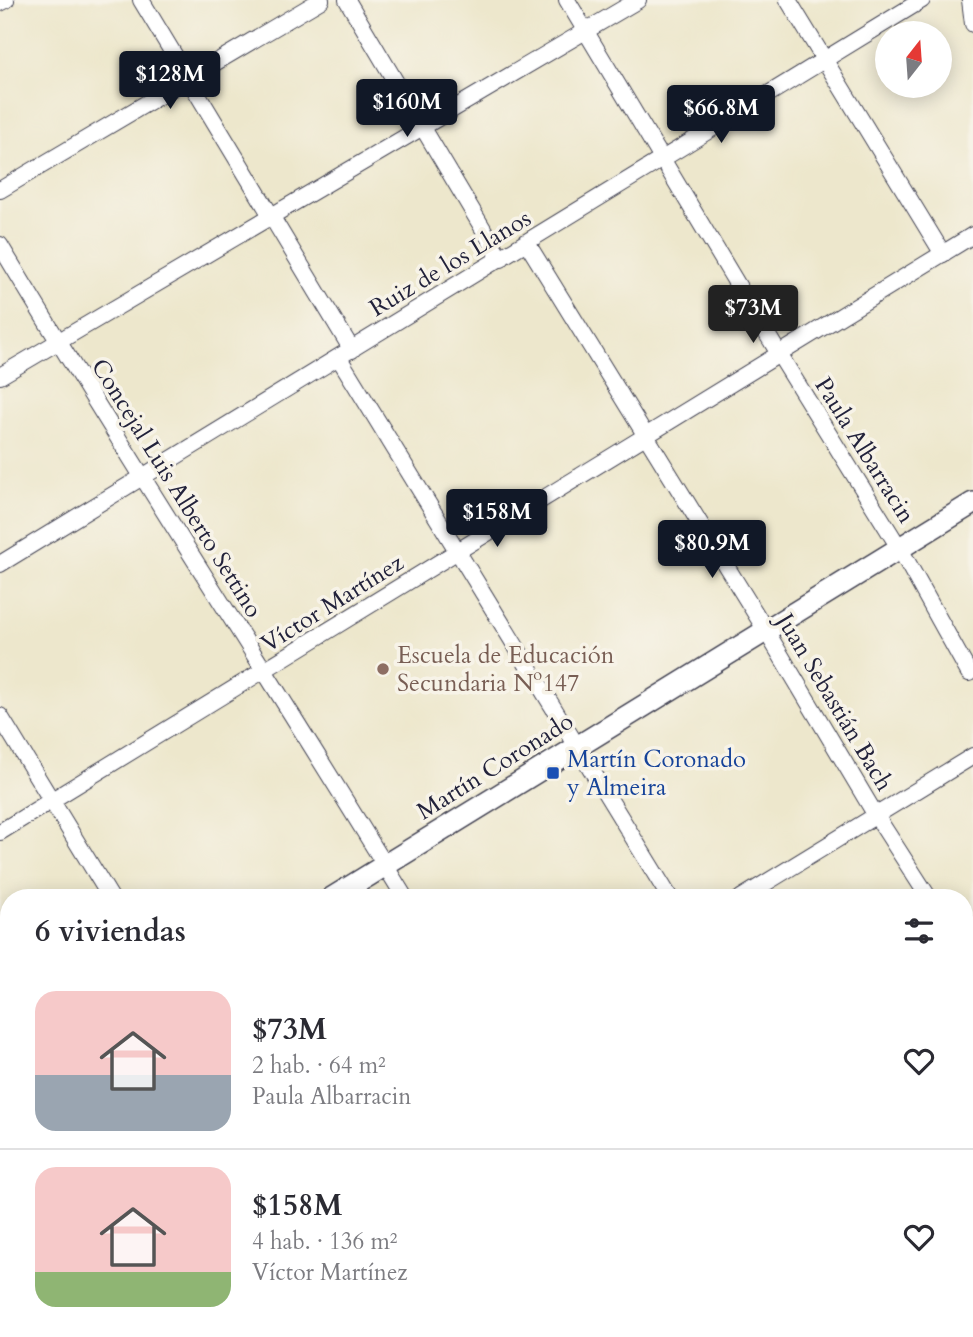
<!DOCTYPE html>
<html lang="es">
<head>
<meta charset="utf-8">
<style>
	:root { --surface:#fff; --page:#f2f2f3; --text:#2b2b33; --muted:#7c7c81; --line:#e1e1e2; --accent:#111827 }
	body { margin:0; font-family:Cardo,serif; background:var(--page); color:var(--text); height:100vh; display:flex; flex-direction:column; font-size:26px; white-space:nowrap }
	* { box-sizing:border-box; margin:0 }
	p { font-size:23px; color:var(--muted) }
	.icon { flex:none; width:38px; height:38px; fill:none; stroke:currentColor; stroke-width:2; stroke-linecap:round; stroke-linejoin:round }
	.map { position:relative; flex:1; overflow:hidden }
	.panel { position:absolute; left:0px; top:889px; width:973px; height:448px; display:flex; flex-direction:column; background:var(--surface); border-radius:28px 28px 0 0; box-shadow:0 4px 18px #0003 }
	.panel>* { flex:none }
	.needle { width:46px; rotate:17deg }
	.tools { position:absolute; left:875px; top:21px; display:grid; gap:14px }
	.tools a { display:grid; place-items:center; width:77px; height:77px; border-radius:50%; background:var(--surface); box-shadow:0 4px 18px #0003; font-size:35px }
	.price { position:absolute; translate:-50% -60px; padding:0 16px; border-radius:7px; background:var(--accent); color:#fff; font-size:23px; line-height:46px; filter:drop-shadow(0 2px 4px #0008) }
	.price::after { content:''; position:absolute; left:50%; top:42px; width:21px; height:16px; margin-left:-10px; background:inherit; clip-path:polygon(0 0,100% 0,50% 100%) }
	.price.current { background:#222; color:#fff }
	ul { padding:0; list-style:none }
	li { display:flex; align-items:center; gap:21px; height:175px; padding:0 35px }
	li+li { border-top:2px solid var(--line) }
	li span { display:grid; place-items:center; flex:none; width:196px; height:140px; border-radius:21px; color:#555 }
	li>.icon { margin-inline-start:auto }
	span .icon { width:84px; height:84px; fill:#fffc; stroke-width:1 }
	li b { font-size:30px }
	h2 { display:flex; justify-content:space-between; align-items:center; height:84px; padding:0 35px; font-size:30px }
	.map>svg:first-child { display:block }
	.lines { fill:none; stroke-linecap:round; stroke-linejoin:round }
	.street-casing { stroke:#404051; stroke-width:18 }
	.secondary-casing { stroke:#404051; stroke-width:24 }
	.street { stroke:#fff; stroke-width:16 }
	.secondary { stroke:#fff; stroke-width:21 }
	.education-dot { fill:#8d6e63; stroke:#f7f3e8; stroke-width:2.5 }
	.transit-dot { fill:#1a4fb4; stroke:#f7f3e8; stroke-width:2.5 }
	.labels { text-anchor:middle; stroke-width:7; stroke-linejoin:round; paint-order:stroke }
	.street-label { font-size:24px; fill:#22223b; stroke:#f7f3e8 }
	.education-label { font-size:24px; fill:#785e54; stroke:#f7f3e8; text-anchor:start }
	.transit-label { font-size:24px; fill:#164399; stroke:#f7f3e8; text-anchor:start }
</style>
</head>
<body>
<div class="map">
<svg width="973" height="1337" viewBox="0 0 973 1337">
	<rect width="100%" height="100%" fill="#f7f3e8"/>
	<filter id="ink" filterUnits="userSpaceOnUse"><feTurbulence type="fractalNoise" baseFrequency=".0143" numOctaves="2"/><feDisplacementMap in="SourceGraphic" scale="14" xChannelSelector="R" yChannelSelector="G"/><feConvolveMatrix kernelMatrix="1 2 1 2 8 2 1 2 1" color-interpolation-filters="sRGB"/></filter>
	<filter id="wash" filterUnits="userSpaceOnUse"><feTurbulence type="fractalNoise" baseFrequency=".00686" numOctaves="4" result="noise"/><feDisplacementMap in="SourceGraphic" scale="28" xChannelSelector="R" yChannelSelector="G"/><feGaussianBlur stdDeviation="1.57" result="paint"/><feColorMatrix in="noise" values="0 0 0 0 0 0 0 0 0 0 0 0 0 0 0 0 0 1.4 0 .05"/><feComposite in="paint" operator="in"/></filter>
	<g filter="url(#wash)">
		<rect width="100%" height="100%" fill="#ede7cc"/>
	</g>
	<g filter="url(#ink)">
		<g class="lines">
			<g class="street-casing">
				<g id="street">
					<polyline points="141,0 352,350"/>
					<polyline points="347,0 501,259"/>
					<polyline points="567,0 779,354 900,549 969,673"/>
					<polyline points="788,0 943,254"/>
					<polyline points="970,0 973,24"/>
					<polyline points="0,3 6,0"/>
					<polyline points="0,190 321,0"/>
					<polyline points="527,243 765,629 875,814 929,898"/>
					<path d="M0,245C131,465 272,678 405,898"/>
					<polyline points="339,358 670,898"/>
					<polyline points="0,376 638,0"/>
					<polyline points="0,564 922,0"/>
					<polyline points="0,716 111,898"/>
					<polyline points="0,832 973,235"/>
					<polyline points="741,898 973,756"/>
					<polyline points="964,929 973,925"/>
					<polyline points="964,968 973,983"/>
					<polyline points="964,1108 973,1103"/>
					<polyline points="376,1328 382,1337"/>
					<polyline points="668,1328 673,1337"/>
					<polyline points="931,1328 936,1337"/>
					<polyline points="26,1337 40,1328"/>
					<polyline points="309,1337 323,1328"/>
					<polyline points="594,1337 608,1328"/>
					<polyline points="830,1337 844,1328"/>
				</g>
			</g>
			<g class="secondary-casing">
				<g id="secondary">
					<polyline points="332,898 973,503"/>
					<polyline points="0,1097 9,1092"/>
					<polyline points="0,1203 9,1217"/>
					<polyline points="76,1328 81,1337"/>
				</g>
			</g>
			<use href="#street" class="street"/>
			<use href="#secondary" class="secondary"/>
		</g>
	</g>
	<circle class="education-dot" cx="383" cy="669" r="7"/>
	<rect class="transit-dot" x="546" y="766" width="14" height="14" rx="3.5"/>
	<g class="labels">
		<g class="street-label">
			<text transform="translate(450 263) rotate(-31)" y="8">Ruiz de los Llanos</text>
			<text transform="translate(865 450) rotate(58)" y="8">Paula Albarracin</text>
			<text transform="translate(177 488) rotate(58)" y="8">Concejal Luis Alberto Settino</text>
			<text transform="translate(332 603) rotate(-32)" y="8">Víctor Martínez</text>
			<text transform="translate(835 702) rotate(59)" y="8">Juan Sebastián Bach</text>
			<text transform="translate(495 766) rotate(-32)" y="8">Martín Coronado</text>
		</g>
		<g class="education-label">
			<text x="397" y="663">Escuela de Educación<tspan x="397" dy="28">Secundaria Nº147</tspan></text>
		</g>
		<g class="transit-label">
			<text x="567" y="767">Martín Coronado<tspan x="567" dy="28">y Almeira</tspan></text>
		</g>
	</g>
</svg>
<div class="tools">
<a><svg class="needle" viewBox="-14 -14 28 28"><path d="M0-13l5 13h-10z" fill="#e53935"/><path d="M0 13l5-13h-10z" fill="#7c7c81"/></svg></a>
</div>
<b class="price" style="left:170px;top:111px">$128M</b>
<b class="price" style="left:407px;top:139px">$160M</b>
<b class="price" style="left:721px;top:145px">$66.8M</b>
<b class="price current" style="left:753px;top:345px">$73M</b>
<b class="price" style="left:497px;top:549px">$158M</b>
<b class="price" style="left:712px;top:580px">$80.9M</b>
<section class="panel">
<h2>6 viviendas<svg class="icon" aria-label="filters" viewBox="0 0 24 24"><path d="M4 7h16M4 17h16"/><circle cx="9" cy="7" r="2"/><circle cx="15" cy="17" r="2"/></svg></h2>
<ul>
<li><span style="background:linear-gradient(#f6c9c9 60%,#9aa5b1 0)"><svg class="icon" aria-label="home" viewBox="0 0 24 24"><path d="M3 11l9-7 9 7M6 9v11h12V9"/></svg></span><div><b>$73M</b><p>2 hab. · 64 m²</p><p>Paula Albarracin</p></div><svg class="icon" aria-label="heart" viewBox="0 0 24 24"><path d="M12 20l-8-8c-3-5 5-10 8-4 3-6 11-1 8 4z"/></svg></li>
<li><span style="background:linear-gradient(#f6c9c9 75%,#8fb573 0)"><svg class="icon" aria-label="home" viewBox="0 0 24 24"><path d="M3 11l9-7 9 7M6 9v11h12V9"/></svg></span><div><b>$158M</b><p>4 hab. · 136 m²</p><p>Víctor Martínez</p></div><svg class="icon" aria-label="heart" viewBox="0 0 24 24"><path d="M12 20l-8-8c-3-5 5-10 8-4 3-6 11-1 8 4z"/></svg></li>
</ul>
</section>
</div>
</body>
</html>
